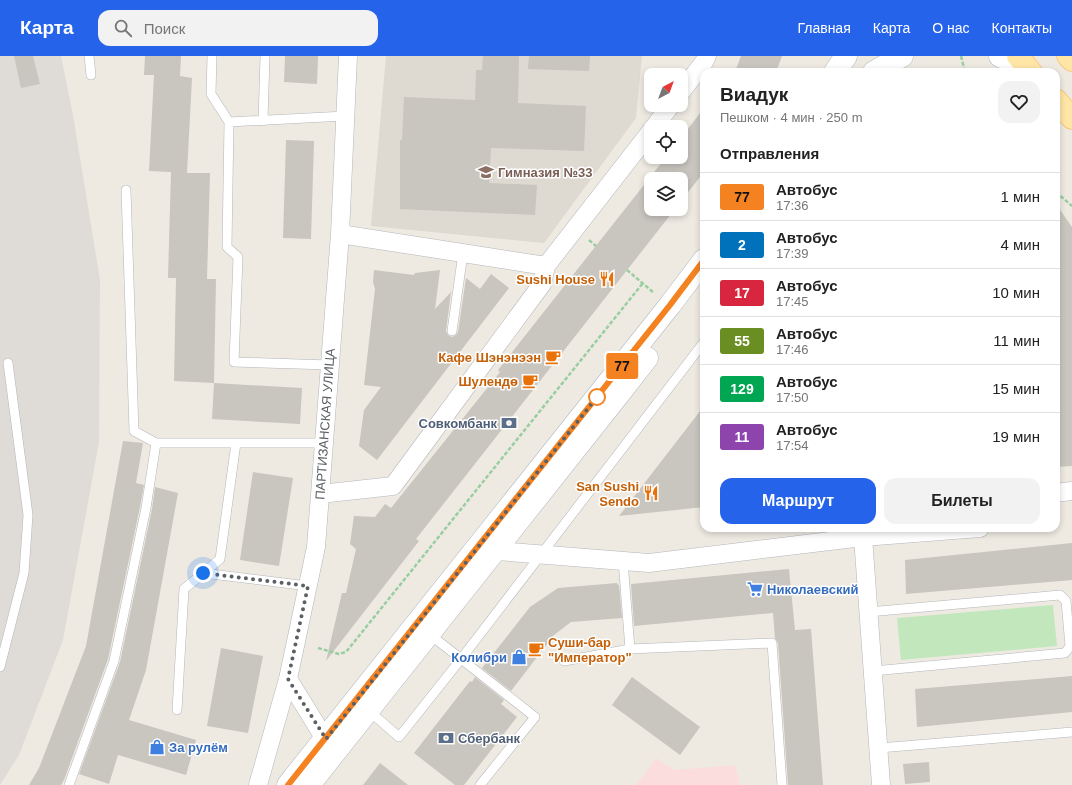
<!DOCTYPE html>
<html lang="ru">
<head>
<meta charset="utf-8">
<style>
  body { margin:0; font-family:Arial,sans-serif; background:#f2f2f2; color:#222; height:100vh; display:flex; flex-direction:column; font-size:15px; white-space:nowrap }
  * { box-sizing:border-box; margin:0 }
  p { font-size:13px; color:#767676 }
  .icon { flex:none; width:22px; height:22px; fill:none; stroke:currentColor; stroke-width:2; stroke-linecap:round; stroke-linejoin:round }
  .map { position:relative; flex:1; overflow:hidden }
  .sheet { position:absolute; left:700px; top:12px; width:360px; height:464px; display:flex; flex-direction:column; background:#fff; border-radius:12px; box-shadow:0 2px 6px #0003 }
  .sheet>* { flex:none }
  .badge { padding:0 8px; border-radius:3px; font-size:14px; line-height:26px }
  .needle { width:26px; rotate:41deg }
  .fabs { position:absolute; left:644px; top:12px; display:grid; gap:8px }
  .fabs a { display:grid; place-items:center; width:44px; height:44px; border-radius:8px; background:#fff; box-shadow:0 2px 6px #0003; font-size:20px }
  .you { position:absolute; width:20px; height:20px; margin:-10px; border:3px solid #fff; border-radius:50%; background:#1a73e8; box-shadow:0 0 0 6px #1a73e833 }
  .map>.badge { position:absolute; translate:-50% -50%; box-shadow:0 0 0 2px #fff }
  h2 { padding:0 20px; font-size:15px; line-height:36px }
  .round { display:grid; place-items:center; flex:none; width:42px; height:42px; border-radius:12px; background:#f2f2f2 }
  .overview { display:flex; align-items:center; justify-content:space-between; height:68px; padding:0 20px }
  h1 { font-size:19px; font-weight:800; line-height:30px }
  .primary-button { display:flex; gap:8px; margin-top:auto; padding:8px 20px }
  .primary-button a { flex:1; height:46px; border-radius:12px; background:#2563eb; color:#fff; font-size:16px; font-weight:800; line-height:46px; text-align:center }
  .primary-button a+a { background:#f2f2f2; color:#222 }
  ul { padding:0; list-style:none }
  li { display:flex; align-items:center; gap:12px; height:48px; padding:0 20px; border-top:1px solid #e0e0e0 }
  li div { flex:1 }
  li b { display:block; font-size:15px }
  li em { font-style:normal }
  li .badge { min-width:44px; font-weight:700; text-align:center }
  header { display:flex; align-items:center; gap:24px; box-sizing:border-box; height:56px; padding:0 20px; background:#2563eb; color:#fff }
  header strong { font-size:19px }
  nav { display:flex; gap:22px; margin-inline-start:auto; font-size:14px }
  .search { width:280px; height:36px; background:#f2f2f2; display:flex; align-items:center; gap:10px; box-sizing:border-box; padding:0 14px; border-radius:12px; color:#767676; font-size:15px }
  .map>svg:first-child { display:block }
</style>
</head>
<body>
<header>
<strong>Карта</strong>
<div class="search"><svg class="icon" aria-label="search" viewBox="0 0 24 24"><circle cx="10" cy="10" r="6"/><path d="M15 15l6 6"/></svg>Поиск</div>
<nav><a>Главная</a><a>Карта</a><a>О нас</a><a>Контакты</a></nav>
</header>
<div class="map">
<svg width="1072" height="729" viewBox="0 0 1072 729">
  <rect width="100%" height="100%" fill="#eeeae2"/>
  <path fill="#dfdcd7" d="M 0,0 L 61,0 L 73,59 L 100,224 L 99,386 L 63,584 L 19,699 L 0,729 Z"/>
  <path fill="#ded9d1" d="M 386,0 L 642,0 L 636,62 L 544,187 L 371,170 Z"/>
  <path fill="#fcddde" d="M 656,702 L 674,714 L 735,709 L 740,729 L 636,729 Z"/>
  <path fill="#c2e7bd" d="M 1053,549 L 1057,590 L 901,604 L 897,562 Z"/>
  <path fill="#c9c5bf" d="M 14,0 L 33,0 L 40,28 L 21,32 Z
    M 145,0 L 181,0 L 180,20 L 192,22 L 187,117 L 210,117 L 207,223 L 216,223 L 214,327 L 174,325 L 176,222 L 168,222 L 171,116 L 149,115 L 154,19 L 144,19 Z
    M 285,0 L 318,0 L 317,28 L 284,26 Z
    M 483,0 L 519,0 L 518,47 L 586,50 L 584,95 L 491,92 L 489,127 L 537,129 L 535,159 L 400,153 L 400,84 L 402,84 L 404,41 L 475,44 L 476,14 L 482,14 Z
    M 529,0 L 590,0 L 589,15 L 528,13 Z
    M 741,0 L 782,0 L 776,16 L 735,16 Z
    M 704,52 L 704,116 L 681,145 L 681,123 L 651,123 L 651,153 L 675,153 L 416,483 L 419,485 L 326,605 L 342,537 L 346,537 L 356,493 L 350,488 L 354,460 L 375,461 L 385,448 L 391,452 L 500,316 L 498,314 L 666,101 L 681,101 L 681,82 Z
    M 286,84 L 314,85 L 311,183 L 283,182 Z
    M 1056,148 L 1072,171 L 1072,410 L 1056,411 Z
    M 374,214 L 414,219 L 415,217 L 440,214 L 435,253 L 451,236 L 446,275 L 448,279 L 452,281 L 456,279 L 458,276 L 466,222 L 480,233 L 491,218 L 509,232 L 377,404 L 359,390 L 364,354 L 381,331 L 364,329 L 375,233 L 373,226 Z
    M 214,327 L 302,332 L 300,368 L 212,363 Z
    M 704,350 L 704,451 L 619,460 Z
    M 123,385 L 143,387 L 136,427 L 144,429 L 140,451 L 108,603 L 64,724 L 61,729 L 29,729 L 39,712 L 86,590 Z
    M 253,416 L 293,422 L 279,510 L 240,504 Z
    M 155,431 L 178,437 L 146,614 L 129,664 L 196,684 L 186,719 L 118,699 L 109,728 L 79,718 L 120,606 L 152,453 Z
    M 1072,487 L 1072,524 L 906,538 L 905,504 Z
    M 789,513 L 795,574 L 811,573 L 823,729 L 788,729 L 778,587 L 775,582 L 773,557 L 634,570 L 631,528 Z
    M 617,527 L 618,529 L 619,529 L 622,562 L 571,566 L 554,579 L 511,635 L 482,612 L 530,551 L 558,532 Z
    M 221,592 L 263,600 L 248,677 L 207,670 Z
    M 1072,620 L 1072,656 L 917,671 L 915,633 Z
    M 475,621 L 504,644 L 501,648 L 517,661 L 464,729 L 455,729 L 414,697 L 470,625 L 472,626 Z
    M 632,621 L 700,671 L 680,699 L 612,649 Z
    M 929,706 L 930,726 L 905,728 L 903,708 Z
    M 380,707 L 408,729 L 363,729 Z"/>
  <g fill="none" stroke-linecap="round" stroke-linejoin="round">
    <defs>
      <path id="lane" d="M 89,0 L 91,19
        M 212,0 L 211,38 L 229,66 L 227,191 L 238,201 L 234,306 L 330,309
        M 263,65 L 265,0
        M 229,66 L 345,60
        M 126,134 L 134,375 L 156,387
        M 452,275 L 463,197
        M 623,505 L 630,593
        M 203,517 L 308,530
        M 868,556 L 1060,539 L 1066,545 L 1070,590 L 1065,597 L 873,615
        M 428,577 L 535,661 L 480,729
        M 564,605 L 630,593 L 772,587 L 782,729
        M 0,611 L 24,517 L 28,459 L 8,307
        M 177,654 L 184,533 L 220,503 L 236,387
        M 368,654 L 399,681 L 461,603 L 704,286
        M 879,692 L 1072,676
        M 69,729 L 114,605 L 146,452 L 156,387 L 324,387"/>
      <path id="street" d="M 681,36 L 704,6 L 707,0
        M 654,71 L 671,49
        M 340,178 L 546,210
        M 1056,437 L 1072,435
        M 320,438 L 393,430 L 542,228 L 546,210 L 651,75
        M 863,481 L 881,729
        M 484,494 L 649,507 L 863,481 L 980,472
        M 288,623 L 325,683
        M 258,729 L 288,623 L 316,491 L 340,178 L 348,0"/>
      <path id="secondary" d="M 1000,0 L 1009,4 L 1026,16
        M 835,16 L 846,0
        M 874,16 L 902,0
        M 288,729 L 670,249 L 704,204
        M 309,729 L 619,338 L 647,302"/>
      <path id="primary" d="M 1018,0 L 1031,16
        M 1068,0 L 1072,4
        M 1056,44 L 1072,62"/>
    </defs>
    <use href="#lane" stroke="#b3b6ba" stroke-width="10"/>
    <use href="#street" stroke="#b3b6ba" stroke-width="19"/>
    <use href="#secondary" stroke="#b4b9be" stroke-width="23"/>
    <use href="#primary" stroke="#f9b451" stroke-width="23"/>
    <path stroke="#98cea0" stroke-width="2.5" stroke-dasharray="4 2" stroke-linecap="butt" d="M 961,0 L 965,16
      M 1056,136 L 1072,150
      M 589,184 L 596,190
      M 627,214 L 654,237
      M 318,592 L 339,598 L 346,596 L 643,227"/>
    <use href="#lane" stroke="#fff" stroke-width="9"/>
    <use href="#street" stroke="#fff" stroke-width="18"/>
    <use href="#secondary" stroke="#fff" stroke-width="22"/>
    <use href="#primary" stroke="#ffe5a6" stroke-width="22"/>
  </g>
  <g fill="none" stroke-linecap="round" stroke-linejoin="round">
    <defs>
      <path id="line" d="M 288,729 L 670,249 L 704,204"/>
    </defs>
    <use href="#line" stroke="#fff" stroke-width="9"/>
    <use href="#line" stroke="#f58220" stroke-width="6"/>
    <path stroke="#5b6064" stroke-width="4" stroke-dasharray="0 7.2" d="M 203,517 L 308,530 L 288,623 L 326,683 L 597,341"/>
  </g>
  <defs>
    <symbol id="school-bare" viewBox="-9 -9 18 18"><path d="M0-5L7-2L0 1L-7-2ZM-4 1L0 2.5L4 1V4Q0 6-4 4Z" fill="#8d6e63" stroke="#fff" stroke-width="2.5" paint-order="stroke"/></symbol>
    <symbol id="restaurant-bare" viewBox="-9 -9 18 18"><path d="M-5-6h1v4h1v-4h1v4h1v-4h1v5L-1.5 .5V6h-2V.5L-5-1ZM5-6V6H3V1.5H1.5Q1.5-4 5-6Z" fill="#e8710a" stroke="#fff" stroke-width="2.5" paint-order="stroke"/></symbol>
    <symbol id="cafe-bare" viewBox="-9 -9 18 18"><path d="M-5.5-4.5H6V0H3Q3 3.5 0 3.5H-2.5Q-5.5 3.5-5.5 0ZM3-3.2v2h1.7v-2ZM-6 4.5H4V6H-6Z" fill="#e8710a" stroke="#fff" stroke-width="2.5" paint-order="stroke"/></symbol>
    <symbol id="bank-bare" viewBox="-9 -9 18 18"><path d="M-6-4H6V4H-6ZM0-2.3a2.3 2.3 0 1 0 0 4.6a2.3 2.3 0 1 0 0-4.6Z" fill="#5c6f8a" stroke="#fff" stroke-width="2.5" paint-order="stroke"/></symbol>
    <symbol id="supermarket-bare" viewBox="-9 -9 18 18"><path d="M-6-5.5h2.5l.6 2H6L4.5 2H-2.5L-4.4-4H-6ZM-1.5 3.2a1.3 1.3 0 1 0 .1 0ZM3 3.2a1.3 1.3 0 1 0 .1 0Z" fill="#3f7fe0" stroke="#fff" stroke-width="2.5" paint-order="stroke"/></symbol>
    <symbol id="shop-bare" viewBox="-9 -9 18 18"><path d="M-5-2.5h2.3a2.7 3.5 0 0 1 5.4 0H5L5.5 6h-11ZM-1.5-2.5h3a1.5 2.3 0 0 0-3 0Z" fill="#3f7fe0" stroke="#fff" stroke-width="2.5" paint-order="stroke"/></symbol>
  </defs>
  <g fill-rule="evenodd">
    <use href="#school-bare" x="475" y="105" width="22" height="22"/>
    <use href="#restaurant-bare" x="596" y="212" width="22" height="22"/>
    <use href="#cafe-bare" x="542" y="290" width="22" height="22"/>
    <use href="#cafe-bare" x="519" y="314" width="22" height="22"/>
    <use href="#bank-bare" x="498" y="356" width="22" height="22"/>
    <use href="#restaurant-bare" x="640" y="426" width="22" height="22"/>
    <use href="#supermarket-bare" x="744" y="522" width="22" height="22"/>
    <use href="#cafe-bare" x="525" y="582" width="22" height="22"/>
    <use href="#shop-bare" x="508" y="590" width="22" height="22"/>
    <use href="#bank-bare" x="435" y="671" width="22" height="22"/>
    <use href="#shop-bare" x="146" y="680" width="22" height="22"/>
  </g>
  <circle fill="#fff" stroke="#f58220" stroke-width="2" cx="597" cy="341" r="8"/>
  <g text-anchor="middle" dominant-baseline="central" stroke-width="3" stroke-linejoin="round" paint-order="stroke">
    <g font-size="13" font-weight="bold" fill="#785e54" stroke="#fff" text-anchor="start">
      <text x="498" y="116">Гимназия №33</text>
    </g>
    <g font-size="13" font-weight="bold" fill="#c56008" stroke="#fff" text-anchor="end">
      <text x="595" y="223">Sushi House</text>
      <text x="541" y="301">Кафе Шэнэнээн</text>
      <text x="518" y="325">Шулендө</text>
      <text x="639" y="430">San Sushi<tspan x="639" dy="15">Sendo</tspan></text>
      <text x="548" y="586" text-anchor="start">Суши-бар<tspan x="548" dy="15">"Император"</tspan></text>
    </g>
    <g font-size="13" font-weight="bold" fill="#4e5e75" stroke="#fff" text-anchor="end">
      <text x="497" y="367">Совкомбанк</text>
      <text x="458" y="682" text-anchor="start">Сбербанк</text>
    </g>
    <g font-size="13" fill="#5b6064" stroke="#fff">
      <text transform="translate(325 368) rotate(-86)">ПАРТИЗАНСКАЯ УЛИЦА</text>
    </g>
    <g font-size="13" font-weight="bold" fill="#366cbe" stroke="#fff" text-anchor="start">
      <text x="767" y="533">Николаевский</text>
      <text x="507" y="601" text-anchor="end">Колибри</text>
      <text x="169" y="691">За рулём</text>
    </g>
  </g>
</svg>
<div class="fabs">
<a><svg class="needle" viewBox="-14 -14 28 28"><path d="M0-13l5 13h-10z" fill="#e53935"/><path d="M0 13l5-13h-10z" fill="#767676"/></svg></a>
<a><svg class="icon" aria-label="locate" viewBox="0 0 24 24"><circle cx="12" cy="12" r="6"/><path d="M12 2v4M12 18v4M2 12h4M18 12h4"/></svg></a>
<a><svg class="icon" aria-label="layers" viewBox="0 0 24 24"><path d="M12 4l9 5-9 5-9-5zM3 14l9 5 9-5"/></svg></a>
</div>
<div class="you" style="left:203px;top:517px"></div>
<b class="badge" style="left:622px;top:310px;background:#f58220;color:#111">77</b>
<section class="sheet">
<div class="overview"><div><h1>Виадук</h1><p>Пешком · 4 мин · 250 m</p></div><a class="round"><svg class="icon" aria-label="heart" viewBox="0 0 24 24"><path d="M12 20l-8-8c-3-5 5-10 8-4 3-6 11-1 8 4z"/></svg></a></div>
<h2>Отправления</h2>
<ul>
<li><span class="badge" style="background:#f58220;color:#111">77</span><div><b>Автобус</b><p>17:36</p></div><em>1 мин</em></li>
<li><span class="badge" style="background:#0072bc;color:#fff">2</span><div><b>Автобус</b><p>17:39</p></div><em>4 мин</em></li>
<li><span class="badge" style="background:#d7263d;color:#fff">17</span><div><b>Автобус</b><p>17:45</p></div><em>10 мин</em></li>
<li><span class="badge" style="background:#6b8e23;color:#fff">55</span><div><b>Автобус</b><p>17:46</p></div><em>11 мин</em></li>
<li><span class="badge" style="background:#00a651;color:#fff">129</span><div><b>Автобус</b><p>17:50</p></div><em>15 мин</em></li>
<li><span class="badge" style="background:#8e44ad;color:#fff">11</span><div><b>Автобус</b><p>17:54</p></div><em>19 мин</em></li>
</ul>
<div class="primary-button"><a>Маршрут</a><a>Билеты</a></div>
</section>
</div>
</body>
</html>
